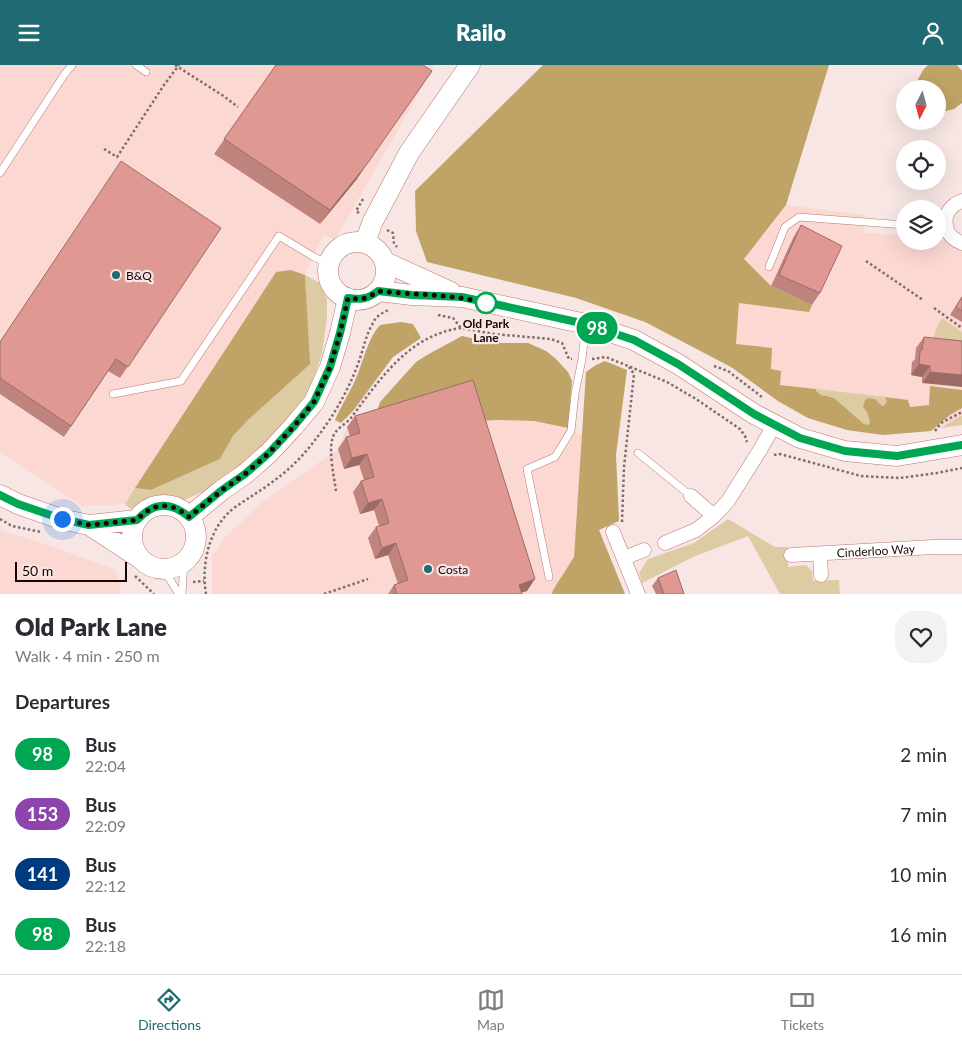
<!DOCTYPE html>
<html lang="en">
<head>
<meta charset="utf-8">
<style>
  body { margin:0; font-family:Lato,sans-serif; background:#f2f2f3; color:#2b2b33; height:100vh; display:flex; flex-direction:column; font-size:19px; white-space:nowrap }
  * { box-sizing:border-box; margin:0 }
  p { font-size:16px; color:#7c7c81 }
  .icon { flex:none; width:28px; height:28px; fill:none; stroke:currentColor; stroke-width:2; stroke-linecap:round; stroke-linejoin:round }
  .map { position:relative; height:529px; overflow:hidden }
  .side { display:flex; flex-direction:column; background:#fff; flex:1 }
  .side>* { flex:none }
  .badge { padding:0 10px; border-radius:16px; font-size:18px; line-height:32px }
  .needle { width:32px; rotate:186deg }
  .controls { position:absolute; left:896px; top:15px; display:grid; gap:10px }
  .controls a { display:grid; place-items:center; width:50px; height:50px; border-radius:50%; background:#fff; box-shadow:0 5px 20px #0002; font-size:25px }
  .scale { position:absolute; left:15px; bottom:12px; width:112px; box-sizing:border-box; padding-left:5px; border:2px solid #1b0303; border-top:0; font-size:14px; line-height:18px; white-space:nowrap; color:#1b0303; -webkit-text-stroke:4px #f7e6e4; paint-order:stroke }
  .you { position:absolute; width:25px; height:25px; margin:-12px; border:4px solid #fff; border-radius:50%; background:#1a73e8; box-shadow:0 0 0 8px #1a73e833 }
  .map>.badge { position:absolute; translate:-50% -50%; box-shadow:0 0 0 2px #fff }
  h2 { padding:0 15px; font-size:19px; line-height:45px }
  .round { display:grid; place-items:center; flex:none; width:52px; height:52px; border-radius:20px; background:#f2f2f3 }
  .summary { display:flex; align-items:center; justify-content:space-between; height:85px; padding:0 15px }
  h1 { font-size:24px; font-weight:800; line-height:38px }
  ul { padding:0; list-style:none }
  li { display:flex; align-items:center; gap:15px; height:60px; padding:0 15px }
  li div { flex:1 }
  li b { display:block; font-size:19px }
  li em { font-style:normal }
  li .badge { min-width:55px; font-weight:700; text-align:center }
  header { display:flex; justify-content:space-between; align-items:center; height:65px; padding:0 15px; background:#206b73; color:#fff; font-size:22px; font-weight:800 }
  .tab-bar { display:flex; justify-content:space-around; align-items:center; height:70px; border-top:1px solid #e1e1e2; background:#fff; font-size:14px; color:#7c7c81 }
  .tab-bar a { display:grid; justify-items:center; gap:2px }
  .tab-bar .active { color:#206b73 }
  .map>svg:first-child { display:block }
</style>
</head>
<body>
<header><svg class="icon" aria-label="menu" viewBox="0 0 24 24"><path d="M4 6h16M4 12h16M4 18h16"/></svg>Railo<svg class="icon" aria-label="person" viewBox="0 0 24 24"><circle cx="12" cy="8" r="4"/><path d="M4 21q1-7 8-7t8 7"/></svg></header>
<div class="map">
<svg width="962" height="529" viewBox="0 0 962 529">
  <rect width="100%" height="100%" fill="#f7e6e4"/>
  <path fill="#fcd8d3" d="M 0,0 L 435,0 L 335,175 L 324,169 L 305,210 L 291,205 L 276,207 L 125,439 L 82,441 L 0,387 Z
    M 786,140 L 866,150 L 864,168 L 905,170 L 905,176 L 938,176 L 938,173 L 957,183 L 962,183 L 962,360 L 941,363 L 931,366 L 883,370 L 847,365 L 808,353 L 778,336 L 731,302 L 736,279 L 739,238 L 809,247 L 771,221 L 744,194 Z
    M 497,355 L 534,356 L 568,363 L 582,370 L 574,492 L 553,525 L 552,529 L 212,529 L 212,492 L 226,471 L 264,436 L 338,384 L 347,362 Z
    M 0,465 L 48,480 L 116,505 L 121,529 L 0,529 Z"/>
  <path fill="#ddcba4" d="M 305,210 L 320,218 L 327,234 L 327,253 L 322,288 L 311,324 L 304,335 L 261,386 L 205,426 L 184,435 L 156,437 L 132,445 L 125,439 L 135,423 L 151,425 L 220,394 L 233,371 L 249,354 L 309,299 Z
    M 942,253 L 962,267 L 962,285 L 931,282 L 936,264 Z
    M 816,324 L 885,332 L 887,336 L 884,341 L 882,341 L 879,339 L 867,347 L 870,357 L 868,360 L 864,359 L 834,333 L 827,331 L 822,331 L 816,326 Z
    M 962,350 L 962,360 L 941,363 Z
    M 728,454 L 775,482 L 788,482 L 788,502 L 806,500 L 812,506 L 813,516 L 839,515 L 840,529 L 780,529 L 748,471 L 693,492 L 642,518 L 639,508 L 648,494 L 694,478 Z"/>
  <path fill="#bfa367" d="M 543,0 L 829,0 L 786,140 L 744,194 L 771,221 L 812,240 L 809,247 L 739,238 L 736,279 L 772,283 L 771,304 L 781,306 L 780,320 L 816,324 L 816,326 L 822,331 L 827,331 L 834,333 L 864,359 L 868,360 L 870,357 L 867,347 L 863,342 L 865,335 L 868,333 L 875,334 L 882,341 L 884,341 L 887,336 L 885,332 L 908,335 L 910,342 L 929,340 L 930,321 L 962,325 L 962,343 L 950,350 L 931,366 L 883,370 L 847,365 L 808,353 L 778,336 L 731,302 L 645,257 L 576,233 L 427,197 L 416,166 L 415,126 Z
    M 928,0 L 957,0 L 962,6 L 962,38 L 954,44 L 938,48 L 938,24 L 913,24 L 923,5 Z
    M 291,205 L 305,210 L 310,299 L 249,354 L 233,371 L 220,394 L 151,425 L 135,423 L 276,207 Z
    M 401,257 L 413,259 L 421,273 L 393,292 L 353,346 L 341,358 L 335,355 C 340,343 347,332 353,320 C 363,300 366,276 380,260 Z
    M 462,271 L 494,278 L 528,278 L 546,286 L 556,294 L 568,307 L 572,316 L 568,363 L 534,356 L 497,355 L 480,356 L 377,346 L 380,337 L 416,297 L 427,290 Z
    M 605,296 L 627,305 L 616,390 L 619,456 L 599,465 L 625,529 L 552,529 L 553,525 L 574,492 L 586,307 L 596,300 Z"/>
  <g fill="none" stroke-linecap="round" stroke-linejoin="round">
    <defs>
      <path id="lane" d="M 136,0 L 146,7
        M 0,108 L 64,10 L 72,0
        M 769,202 L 785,162 L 799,152 L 905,160
        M 113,329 L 181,316 L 279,171 L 314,192 L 329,199
        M 638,388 L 691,431
        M 163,504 L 179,529
        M 549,512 L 527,404 L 555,392 L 571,366 L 575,329 L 582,294 L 586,260
        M 182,529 L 184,497"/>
      <g id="street">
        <path d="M 962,136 C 940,144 940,170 962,178"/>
        <path d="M 691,431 L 714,451"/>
        <path d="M 613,467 L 638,529"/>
        <path d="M 665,478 L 696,465 L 714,451 L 728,436 L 760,385 L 774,360"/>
        <path d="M 820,489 L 821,510"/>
        <path id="s1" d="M 791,490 L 933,482 L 962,482"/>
        <path d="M 624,493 L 644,485"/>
      </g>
      <path id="secondary" d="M328 206a29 29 0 1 1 58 0a29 29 0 1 1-58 0Z
        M 365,178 L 372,158 L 409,88 L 470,0
        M 385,197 L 451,227
        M 378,226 L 412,230 L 462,232 L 586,259 L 634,275 L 678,299 L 754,349 L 800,373 L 845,386 L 897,391 L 962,380
        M 0,430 L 18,439 L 61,454 L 89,460 L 137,455
        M132 472a32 32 0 1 1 64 0a32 32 0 1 1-64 0Z
        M 189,452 L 222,425 L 245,409 L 269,388 L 294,361 L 314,337 L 330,302 L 340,268 L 348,233
        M 89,460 L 141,494"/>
    </defs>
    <use href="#lane" stroke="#bf756f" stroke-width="8"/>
    <use href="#street" stroke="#bf756f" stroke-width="15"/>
    <use href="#secondary" stroke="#bf756f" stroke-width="21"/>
    <path stroke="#816c6b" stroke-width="2.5" stroke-dasharray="2.5 2.5" stroke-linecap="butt" d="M 175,0 L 225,32 L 238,42
      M 104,84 L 117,92 L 164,20 L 179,0
      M 359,148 L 356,146 L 363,134
      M 387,165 L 393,168 L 394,178 L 397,182
      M 866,196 L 923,235
      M 934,243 L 962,263
      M 438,250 L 453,253 L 461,263 L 494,269 L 551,274 L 562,278 L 569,294 L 572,294
      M 592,294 L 606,292 L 667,317 L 696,334 L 740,364 L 745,371 L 747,377
      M 714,301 L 728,306 L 762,332
      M 935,366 L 941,358 L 962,347
      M 774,390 L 780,389 L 861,411 L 900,413 L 937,408 L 962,403
      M 336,426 C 334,411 328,385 333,372 C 335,364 346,359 351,353 C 380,314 409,270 461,263
      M 0,454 L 12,461 L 41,467
      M 622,457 L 624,402 L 634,309 L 629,302
      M 135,511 L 154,529
      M 193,517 L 204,516
      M 206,529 C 201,499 209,462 234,443 C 248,433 262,425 275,415 C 290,404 304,390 315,375 C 333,352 348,326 358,299 C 363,286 365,272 372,260 C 375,252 381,248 389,245
      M 324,529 L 368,514"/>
    <use href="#lane" stroke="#fff" stroke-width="7"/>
    <use href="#street" stroke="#fff" stroke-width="14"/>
    <use href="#secondary" stroke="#fff" stroke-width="20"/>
  </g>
  <path fill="#c0847e" d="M 276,0 L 357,114 L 320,159 L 214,89 Z
    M 801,160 L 820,228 L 812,240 L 771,221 L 794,171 Z
    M 221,163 L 120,313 L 108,306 L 64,372 L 0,329 L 0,276 Z
    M 962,231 L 962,257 L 950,250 Z
    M 924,272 L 962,276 L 922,318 L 922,312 L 911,310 L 912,297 L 915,294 L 916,283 Z
    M 355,351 L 527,526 L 522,527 L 522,529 L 388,529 L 394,520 L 398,519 L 388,490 L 375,494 L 368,473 L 376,462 L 379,461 L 374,445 L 360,449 L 353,427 L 361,416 L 364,415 L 359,400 L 344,404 L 338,384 L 346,372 L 350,371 L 347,362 Z
    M 658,513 L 684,529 L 656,529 L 652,521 Z"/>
  <path fill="#9c6b66" d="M 367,99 L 357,114 L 320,159 L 330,145 Z
    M 919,299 L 930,301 L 922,312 L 911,310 Z
    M 930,307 L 962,310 L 962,322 L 922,318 Z
    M 367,389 L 359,400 L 344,404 L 352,393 Z
    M 382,434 L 374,445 L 360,449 L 368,438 Z
    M 396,478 L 388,490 L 375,494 L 382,483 Z
    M 535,514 L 527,526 L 517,529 L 519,520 Z"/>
  <path fill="#df9992" stroke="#9c6b66" d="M 276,0 L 423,0 L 432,6 L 367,99 L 330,145 L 224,74 Z
    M 121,96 L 221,163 L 128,302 L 116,294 L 71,361 L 0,313 L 0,277 Z
    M 801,160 L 842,181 L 820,228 L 779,210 Z
    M 962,232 L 962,246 L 956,242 Z
    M 924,272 L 962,276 L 962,310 L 930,307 L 930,301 L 919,299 L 920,286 L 922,285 Z
    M 473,315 L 535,514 L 519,520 L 522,529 L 397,529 L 394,520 L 408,515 L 396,478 L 382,483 L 376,462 L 389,458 L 382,434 L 368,438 L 361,416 L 374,412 L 367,389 L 352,393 L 346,372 L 360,368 L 355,351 Z
    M 676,505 L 684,529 L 664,529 L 658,513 Z"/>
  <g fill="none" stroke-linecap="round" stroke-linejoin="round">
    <defs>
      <path id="line" d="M 0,430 L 18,439 L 62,454 L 89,460 L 137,455 C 154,437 170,436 189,452 L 222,425 L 245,409 L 269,388 L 294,361 L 314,337 L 330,302 L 340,268 L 348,233 C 360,235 368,234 378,226 L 412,230 L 462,232 L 586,259 L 634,275 L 678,299 L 754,349 L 800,373 L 845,386 L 897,391 L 962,380"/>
    </defs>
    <use href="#line" stroke="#fff" stroke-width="11"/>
    <use href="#line" stroke="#00a651" stroke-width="8"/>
    <path stroke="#1b0303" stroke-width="5" stroke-dasharray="0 9" d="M 62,454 L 89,460 L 137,455 C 154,437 170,436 189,452 L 222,425 L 245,409 L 269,388 L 294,361 L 314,337 L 330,302 L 340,268 L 348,233 C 360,235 368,234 378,226 C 414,230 451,229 486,238"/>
  </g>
  <g fill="#206b73" stroke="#f7e6e4" stroke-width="2">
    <circle cx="116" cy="210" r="5"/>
    <circle cx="428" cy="504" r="5"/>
  </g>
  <circle fill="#fff" stroke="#00a651" stroke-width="2.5" cx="486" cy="238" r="10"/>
  <g text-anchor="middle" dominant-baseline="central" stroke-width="4.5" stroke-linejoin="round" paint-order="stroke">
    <g font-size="12" fill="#1b0303" stroke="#f7e6e4" text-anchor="start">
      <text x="126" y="210">B&amp;Q</text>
      <text x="438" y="504">Costa</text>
    </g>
    <g font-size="12" font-weight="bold" fill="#1b0303" stroke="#f7e6e4">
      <text x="486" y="258">Old Park<tspan x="486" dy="14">Lane</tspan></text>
    </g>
    <g font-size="12" fill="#1b0303" stroke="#f7e6e4">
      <text stroke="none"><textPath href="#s1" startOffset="85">Cinderloo Way</textPath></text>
    </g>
  </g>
</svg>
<div class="controls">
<a><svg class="needle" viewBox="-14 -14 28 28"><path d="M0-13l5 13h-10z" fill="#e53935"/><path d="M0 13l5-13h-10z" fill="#7c7c81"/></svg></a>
<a><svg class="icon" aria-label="locate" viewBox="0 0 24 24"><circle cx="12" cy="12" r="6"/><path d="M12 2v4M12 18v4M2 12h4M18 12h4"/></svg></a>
<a><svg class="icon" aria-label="layers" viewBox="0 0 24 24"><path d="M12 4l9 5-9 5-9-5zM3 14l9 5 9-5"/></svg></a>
</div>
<div class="scale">50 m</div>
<div class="you" style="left:62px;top:454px"></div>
<b class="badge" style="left:597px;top:263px;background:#00a651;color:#fff">98</b>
</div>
<section class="side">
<div class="summary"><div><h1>Old Park Lane</h1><p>Walk · 4 min · 250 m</p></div><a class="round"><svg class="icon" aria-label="heart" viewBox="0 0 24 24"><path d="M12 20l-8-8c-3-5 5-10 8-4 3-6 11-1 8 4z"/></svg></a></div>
<h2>Departures</h2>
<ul>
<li><span class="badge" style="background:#00a651;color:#fff">98</span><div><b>Bus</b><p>22:04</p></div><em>2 min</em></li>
<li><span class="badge" style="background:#8e44ad;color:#fff">153</span><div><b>Bus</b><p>22:09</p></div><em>7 min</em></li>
<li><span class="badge" style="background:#003b80;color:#fff">141</span><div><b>Bus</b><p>22:12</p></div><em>10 min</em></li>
<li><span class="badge" style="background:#00a651;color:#fff">98</span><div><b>Bus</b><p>22:18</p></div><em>16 min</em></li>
</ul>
</section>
<nav class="tab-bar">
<a class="active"><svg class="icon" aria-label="directions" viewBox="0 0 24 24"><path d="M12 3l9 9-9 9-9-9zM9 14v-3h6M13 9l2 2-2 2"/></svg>Directions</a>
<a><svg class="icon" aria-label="map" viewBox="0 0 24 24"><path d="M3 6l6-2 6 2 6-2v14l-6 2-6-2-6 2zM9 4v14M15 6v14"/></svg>Map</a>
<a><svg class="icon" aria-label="tickets" viewBox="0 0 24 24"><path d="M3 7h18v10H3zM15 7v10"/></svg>Tickets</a>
</nav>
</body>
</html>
